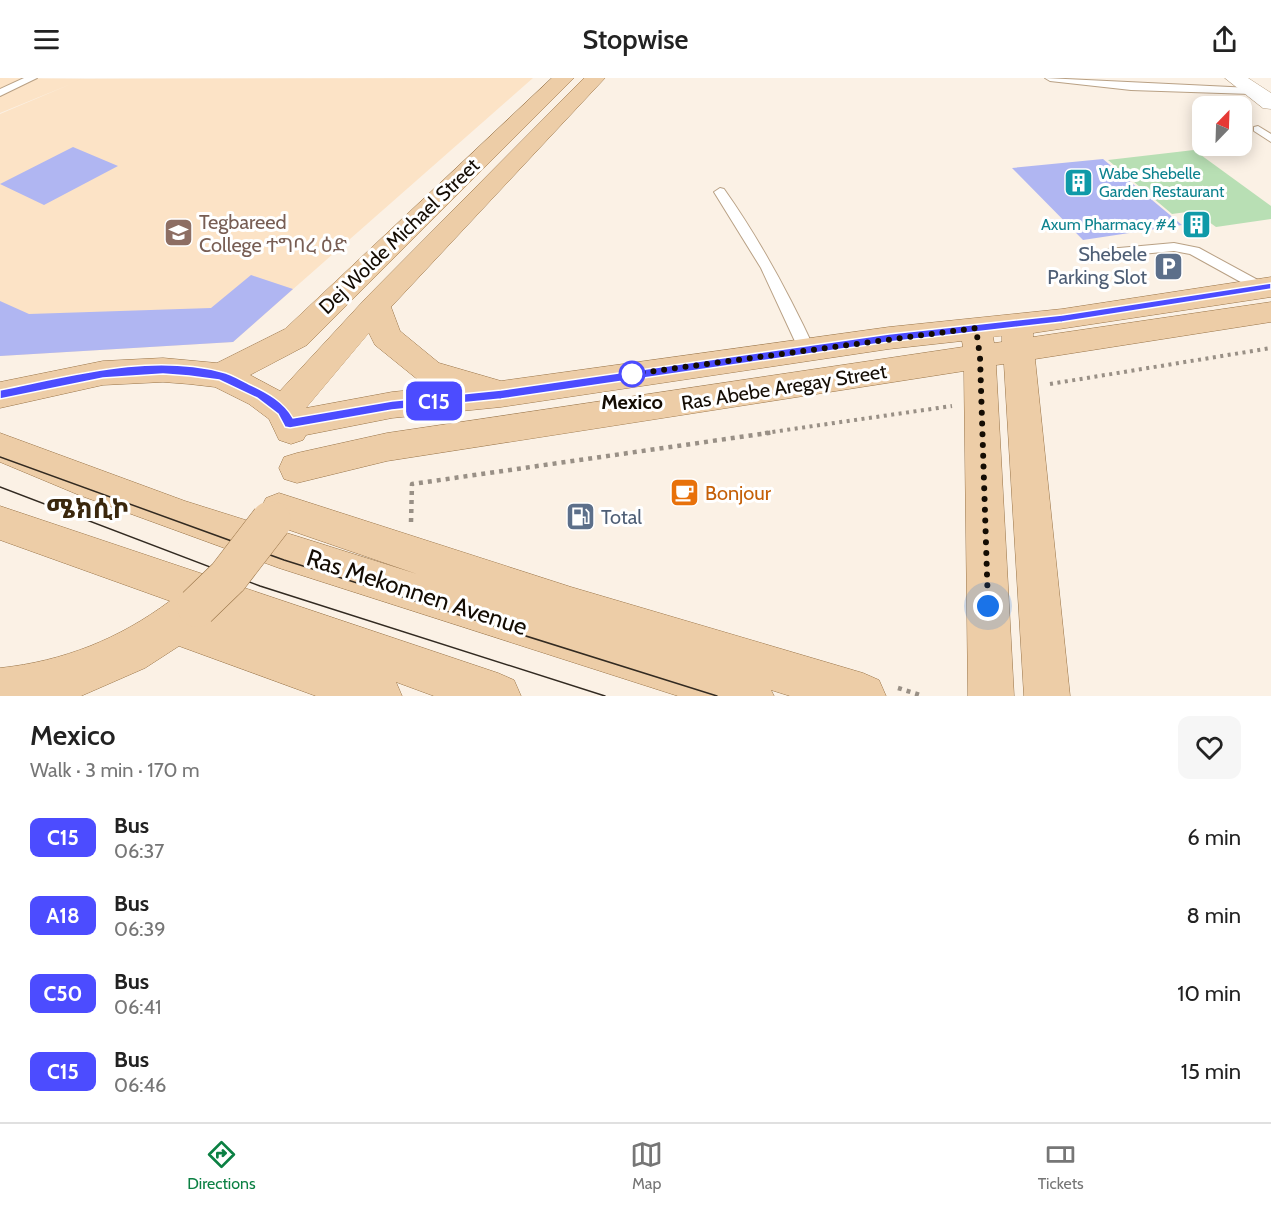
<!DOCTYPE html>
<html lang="en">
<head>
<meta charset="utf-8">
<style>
  body { margin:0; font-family:Cabin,"Noto Sans Ethiopic",sans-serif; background:#f6f6f6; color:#222; height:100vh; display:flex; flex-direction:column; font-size:22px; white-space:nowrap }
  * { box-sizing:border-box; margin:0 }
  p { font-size:20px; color:#767676 }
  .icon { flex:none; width:33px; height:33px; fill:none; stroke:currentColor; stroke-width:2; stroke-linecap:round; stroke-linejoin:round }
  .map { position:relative; height:618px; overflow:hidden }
  .panel { display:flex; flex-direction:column; background:#fff; flex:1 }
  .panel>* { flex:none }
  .badge { padding:0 12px; border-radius:9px; font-size:21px; line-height:39px }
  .needle { width:39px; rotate:23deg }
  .fabs { position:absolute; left:1192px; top:18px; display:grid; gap:12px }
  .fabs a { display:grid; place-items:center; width:60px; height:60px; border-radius:12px; background:#fff; box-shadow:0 3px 15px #0003; font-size:30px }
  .you { position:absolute; width:30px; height:30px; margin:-15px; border:4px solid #fff; border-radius:50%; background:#1a73e8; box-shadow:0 0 0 9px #1a73e833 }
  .map>.badge { position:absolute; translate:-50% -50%; box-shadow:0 0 0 3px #fff }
  .round { display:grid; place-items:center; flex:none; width:63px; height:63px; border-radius:12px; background:#f6f6f6 }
  .summary { display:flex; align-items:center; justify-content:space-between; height:102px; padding:0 30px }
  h1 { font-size:28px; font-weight:600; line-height:45px }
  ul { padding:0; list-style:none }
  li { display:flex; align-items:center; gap:18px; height:78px; padding:0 30px }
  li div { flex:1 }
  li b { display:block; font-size:22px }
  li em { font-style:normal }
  li .badge { min-width:66px; font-weight:700; text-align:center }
  header { display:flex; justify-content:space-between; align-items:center; height:78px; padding:0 30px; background:#fff; font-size:27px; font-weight:600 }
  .dock { display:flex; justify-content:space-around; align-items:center; height:84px; border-top:2px solid #e0e0e0; background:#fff; font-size:16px; color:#767676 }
  .dock a { display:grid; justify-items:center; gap:3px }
  .dock .active { color:#0b8043 }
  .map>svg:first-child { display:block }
</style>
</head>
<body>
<header><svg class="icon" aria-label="menu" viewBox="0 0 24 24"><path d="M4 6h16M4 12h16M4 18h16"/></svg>Stopwise<svg class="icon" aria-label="share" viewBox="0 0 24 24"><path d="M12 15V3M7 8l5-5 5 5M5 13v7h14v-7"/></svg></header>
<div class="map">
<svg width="1271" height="618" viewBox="0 0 1271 618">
  <rect width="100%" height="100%" fill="#fbf1e5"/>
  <path fill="#fce3c6" d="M 0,0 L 86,1 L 533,0 L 233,264 L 0,278 L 0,36 L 71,6 L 0,35 Z"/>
  <path fill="#b8dfb4" d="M 1194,72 L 1271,128 L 1271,141 L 1216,149 L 1194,133 L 1172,136 L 1108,82 Z"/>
  <path fill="#b0b6f2" d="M 73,69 L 118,88 L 44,127 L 0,106 Z
    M 1103,81 L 1182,147 L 1083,162 L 1012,90 Z
    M 251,197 L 293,211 L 233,264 L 0,278 L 0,223 L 29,236 L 211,230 Z"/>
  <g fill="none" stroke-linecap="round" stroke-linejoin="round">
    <defs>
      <path id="service" d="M 24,0 L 37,0 L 0,18 L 0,11 Z
        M 1045,0 L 1251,10 L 1256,13 L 1251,16 L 1131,12 L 1050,3 Z
        M 1258,48 L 1271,56 L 1271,64 L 1254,53 L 1254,49 Z
        M 720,110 L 724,111 C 760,162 789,216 815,272 L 813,276 L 801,276 L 799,272 L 761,190 L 714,114 Z
        M 1174,165 L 1199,170 L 1267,207 L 1269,210 L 1267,213 L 1257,213 L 1190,176 L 1174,173 L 1108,179 L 1101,175 L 1108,171 Z"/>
      <path id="minor" d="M 1225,0 L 1248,0 L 1271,15 L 1271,31 L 1263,30 Z"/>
      <path id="primary" d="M 552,0 L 574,0 L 307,267 L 250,297 L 280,313 L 366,220 L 584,0 L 605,0 L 391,229 L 400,253 L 439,285 L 501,303 L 889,249 L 1062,231 L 1271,199 L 1271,219 L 1033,255 L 1033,259 L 1271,224 L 1271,244 L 1035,281 L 1070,618 L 1024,618 L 1004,286 L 996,287 L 1014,618 L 968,618 L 964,293 L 387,383 L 297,405 L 284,401 L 279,390 L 284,379 L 297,375 L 387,355 L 963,269 L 962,263 L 889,271 L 501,329 L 392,340 L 306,357 L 303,362 L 291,366 L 279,362 L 269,341 L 249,326 L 215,309 L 189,306 L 163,304 L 103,307 L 0,330 L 0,304 L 103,283 L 163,280 L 217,285 L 285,251 ZM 369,255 L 375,267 L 417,301 L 441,309 L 392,314 L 306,330 ZM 1002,258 L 1002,264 L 994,265 L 993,259 Z
        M 0,355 L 185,423 L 417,496 L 266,444 L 260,432 L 266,420 L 279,415 L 571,509 L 863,595 L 879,602 L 886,618 L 790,618 L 771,612 L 774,618 L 678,618 L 279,490 L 79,417 L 0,384 Z
        M 0,428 L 498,595 L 514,602 L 521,618 L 434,618 L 396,604 L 402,618 L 316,618 L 179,568 L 145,590 L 81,618 L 0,618 L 0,590 C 64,583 119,561 170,523 L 0,462 Z"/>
    </defs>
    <use href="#service" stroke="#b9a185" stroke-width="2"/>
    <use href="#minor" stroke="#b9a185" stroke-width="1"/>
    <use href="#primary" stroke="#997448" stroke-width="1"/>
    <path stroke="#999086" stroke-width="4" stroke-dasharray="3 4.5" stroke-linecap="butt" d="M 1050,306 L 1271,270
      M 765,355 L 952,328"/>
    <path stroke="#999086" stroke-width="4.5" stroke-dasharray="4 5" stroke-linecap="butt" d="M 411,444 L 412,406 L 775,354
      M 898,610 L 923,618"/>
    <use href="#service" fill="#fff" fill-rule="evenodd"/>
    <use href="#minor" fill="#fff" fill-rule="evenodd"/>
    <use href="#primary" fill="#edcda7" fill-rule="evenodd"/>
    <path stroke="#322a21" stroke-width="1.5" d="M 0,379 L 284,482 L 717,618
      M 0,409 L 260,508 L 605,618"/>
    <defs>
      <path id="primary-bridge" d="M 197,529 L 228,499 L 271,443"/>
    </defs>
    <use href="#primary-bridge" stroke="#997448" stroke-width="41" stroke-linecap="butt"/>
    <use href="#primary-bridge" stroke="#edcda7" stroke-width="40"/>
  </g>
  <path fill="#4c4cff" stroke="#fff" stroke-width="1.5" d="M 1271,205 L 1271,211 L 1062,244 L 889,264 L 501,321 L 392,332 L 290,350 L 285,349 L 278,336 L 257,320 L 219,302 L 189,298 L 163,296 L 103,300 L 0,321 L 0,312 C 71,298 149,275 222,294 C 232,296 242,303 251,307 C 268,315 284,324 293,340 L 392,323 L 501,312 L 889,256 L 1062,237 Z"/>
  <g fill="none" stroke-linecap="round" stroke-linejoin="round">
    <path stroke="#140c03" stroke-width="6" stroke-dasharray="0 10.8" d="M 632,296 L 976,250 L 980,279 L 988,528"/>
  </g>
  <defs>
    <symbol id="building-square" viewBox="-11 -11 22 22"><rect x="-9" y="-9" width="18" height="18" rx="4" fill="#0f9aa8" stroke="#fff"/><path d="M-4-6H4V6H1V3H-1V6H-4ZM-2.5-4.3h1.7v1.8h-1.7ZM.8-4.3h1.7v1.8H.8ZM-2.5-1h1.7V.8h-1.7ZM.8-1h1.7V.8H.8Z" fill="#fff"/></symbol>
    <symbol id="university-square" viewBox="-11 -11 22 22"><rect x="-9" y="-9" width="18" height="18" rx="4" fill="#8d6e63" stroke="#fff"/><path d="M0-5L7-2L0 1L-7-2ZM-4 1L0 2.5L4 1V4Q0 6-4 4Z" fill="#fff"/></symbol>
    <symbol id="parking-square" viewBox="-11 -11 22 22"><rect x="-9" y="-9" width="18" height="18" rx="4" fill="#5c6f8a" stroke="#fff"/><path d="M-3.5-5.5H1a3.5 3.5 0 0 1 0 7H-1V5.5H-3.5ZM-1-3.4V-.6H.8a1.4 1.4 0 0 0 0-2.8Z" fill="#fff"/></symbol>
    <symbol id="cafe-square" viewBox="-11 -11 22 22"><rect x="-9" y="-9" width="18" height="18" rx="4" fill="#e8710a" stroke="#fff"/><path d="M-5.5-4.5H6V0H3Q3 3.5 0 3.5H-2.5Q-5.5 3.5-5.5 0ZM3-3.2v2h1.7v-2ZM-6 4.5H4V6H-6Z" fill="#fff"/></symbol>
    <symbol id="fuel-square" viewBox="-11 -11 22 22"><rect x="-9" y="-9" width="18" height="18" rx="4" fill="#5c6f8a" stroke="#fff"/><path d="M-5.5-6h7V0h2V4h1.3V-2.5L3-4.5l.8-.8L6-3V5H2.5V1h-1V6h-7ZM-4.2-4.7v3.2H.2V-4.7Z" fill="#fff"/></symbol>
  </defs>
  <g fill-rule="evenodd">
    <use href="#building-square" x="1062" y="88" width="33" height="33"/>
    <use href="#building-square" x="1180" y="130" width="33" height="33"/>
    <use href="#university-square" x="162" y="138" width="33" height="33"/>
    <use href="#parking-square" x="1152" y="172" width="33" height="33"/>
    <use href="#cafe-square" x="668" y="398" width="33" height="33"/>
    <use href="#fuel-square" x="564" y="422" width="33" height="33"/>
  </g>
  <circle fill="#fff" stroke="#4c4cff" stroke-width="3" cx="632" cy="296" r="12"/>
  <g text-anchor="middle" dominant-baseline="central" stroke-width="6" stroke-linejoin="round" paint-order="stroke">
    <g font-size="16" fill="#0d838f" stroke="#fff" text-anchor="start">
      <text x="1099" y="95">Wabe Shebelle<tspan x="1099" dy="18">Garden Restaurant</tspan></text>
      <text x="1176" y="146" text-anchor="end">Axum Pharmacy #4</text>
    </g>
    <g font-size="20" fill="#785e54" stroke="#fff" text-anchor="start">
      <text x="199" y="144">Tegbareed<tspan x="199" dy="23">College ተግባረ ዕድ</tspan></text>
    </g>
    <g font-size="20" fill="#140c03" stroke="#fff">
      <text transform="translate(399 158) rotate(-44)">Dej Wolde Michael Street</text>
      <text transform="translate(784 309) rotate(-9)">Ras Abebe Aregay Street</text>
    </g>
    <g font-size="20" fill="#4e5e75" stroke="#fff" text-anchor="end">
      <text x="1147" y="176">Shebele<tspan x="1147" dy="23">Parking Slot</tspan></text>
      <text x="601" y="439" text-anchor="start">Total</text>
    </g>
    <g font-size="20" font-weight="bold" fill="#140c03" stroke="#fff">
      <text x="632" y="324">Mexico</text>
    </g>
    <g font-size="20" fill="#c56008" stroke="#fff" text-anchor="start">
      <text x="705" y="415">Bonjour</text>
    </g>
    <g font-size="24" fill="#140c03" stroke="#fff">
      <text transform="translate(417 514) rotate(18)">Ras Mekonnen Avenue</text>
    </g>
    <g font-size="26" font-weight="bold" fill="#3a270d" stroke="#fff">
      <text x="88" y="431">ሜክሲኮ</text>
    </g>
  </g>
</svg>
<div class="fabs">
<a><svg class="needle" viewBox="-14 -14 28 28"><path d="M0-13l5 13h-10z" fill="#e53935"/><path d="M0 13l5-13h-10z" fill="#767676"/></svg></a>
</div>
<div class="you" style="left:988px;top:528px"></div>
<b class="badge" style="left:434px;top:323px;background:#4c4cff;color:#fff">C15</b>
</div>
<section class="panel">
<div class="summary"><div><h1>Mexico</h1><p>Walk · 3 min · 170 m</p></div><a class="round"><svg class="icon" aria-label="heart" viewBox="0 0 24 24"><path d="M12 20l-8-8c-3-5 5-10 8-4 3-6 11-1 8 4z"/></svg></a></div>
<ul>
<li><span class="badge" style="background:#4c4cff;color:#fff">C15</span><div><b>Bus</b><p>06:37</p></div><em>6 min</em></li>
<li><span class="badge" style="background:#4c4cff;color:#fff">A18</span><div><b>Bus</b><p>06:39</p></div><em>8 min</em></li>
<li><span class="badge" style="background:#4c4cff;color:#fff">C50</span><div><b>Bus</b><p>06:41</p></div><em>10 min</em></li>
<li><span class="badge" style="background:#4c4cff;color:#fff">C15</span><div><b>Bus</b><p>06:46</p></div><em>15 min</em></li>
</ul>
</section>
<nav class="dock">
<a class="active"><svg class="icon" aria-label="directions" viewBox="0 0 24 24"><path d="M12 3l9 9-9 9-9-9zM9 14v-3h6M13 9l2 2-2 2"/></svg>Directions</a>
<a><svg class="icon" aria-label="map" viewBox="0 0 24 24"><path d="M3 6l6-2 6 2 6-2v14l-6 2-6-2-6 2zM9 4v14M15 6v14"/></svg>Map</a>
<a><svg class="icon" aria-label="tickets" viewBox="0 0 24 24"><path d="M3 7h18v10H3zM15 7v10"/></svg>Tickets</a>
</nav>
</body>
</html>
